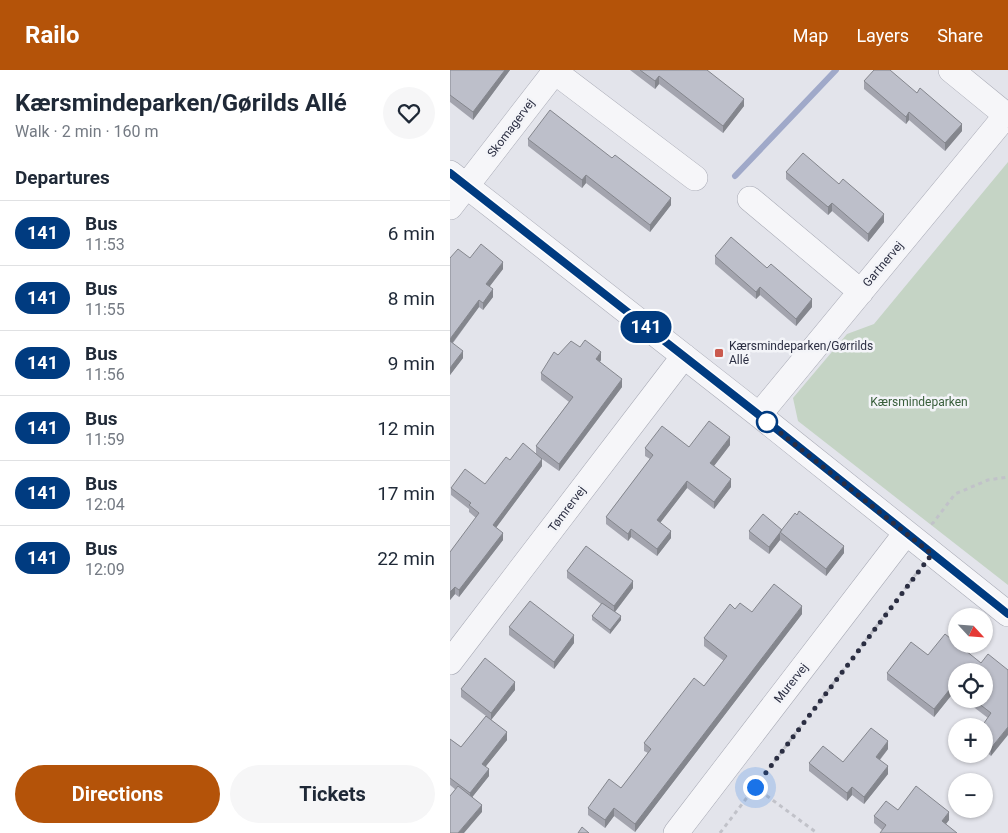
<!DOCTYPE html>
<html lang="en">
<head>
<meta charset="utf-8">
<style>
  body { margin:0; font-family:Roboto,sans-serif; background:#f6f6f7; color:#1f2937; height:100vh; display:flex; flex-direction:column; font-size:19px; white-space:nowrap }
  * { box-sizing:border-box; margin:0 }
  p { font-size:16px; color:#747a83 }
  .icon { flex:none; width:28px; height:28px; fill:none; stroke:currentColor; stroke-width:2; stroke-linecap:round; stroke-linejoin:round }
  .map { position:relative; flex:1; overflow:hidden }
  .drawer { display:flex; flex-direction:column; background:#fff; width:450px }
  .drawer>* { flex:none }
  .badge { padding:0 10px; border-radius:16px; font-size:18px; line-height:32px }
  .needle { width:32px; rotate:116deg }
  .fabs { position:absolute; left:498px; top:538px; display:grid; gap:10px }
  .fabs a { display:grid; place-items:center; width:45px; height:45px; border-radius:50%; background:#fff; box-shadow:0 1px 4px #0004; font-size:25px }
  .you { position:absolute; width:25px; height:25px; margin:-12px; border:4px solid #fff; border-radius:50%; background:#1a73e8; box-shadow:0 0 0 8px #1a73e833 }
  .map>.badge { position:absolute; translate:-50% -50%; box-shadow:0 0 0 2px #fff }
  h2 { padding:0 15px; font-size:19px; line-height:45px }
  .round { display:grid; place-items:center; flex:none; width:52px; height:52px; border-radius:26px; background:#f6f6f7 }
  .head { display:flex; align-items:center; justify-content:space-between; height:85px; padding:0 15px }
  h1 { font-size:24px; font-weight:700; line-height:38px }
  .cta { display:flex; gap:10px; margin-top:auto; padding:10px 15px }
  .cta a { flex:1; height:58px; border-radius:30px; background:#b45309; color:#fff; font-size:20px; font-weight:700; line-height:58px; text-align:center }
  .cta a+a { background:#f6f6f7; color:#1f2937 }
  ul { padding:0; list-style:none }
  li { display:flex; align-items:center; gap:15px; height:65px; padding:0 15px; border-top:1px solid #e0e1e3 }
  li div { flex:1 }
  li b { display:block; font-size:19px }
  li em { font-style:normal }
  li .badge { min-width:55px; font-weight:700; text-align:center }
  header { display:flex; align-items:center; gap:30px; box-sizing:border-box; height:70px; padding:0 25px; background:#b45309; color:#fff }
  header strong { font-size:24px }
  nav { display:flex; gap:28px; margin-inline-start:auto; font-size:18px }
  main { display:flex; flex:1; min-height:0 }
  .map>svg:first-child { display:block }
</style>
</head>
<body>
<header>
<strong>Railo</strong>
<nav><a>Map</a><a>Layers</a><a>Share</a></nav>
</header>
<main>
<section class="drawer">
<div class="head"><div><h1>Kærsmindeparken/Gørilds Allé</h1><p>Walk · 2 min · 160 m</p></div><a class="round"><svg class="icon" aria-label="heart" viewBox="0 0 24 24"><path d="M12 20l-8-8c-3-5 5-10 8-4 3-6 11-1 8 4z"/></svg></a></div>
<h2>Departures</h2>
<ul>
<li><span class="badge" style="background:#003b80;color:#fff">141</span><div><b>Bus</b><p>11:53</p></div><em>6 min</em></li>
<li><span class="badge" style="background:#003b80;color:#fff">141</span><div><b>Bus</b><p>11:55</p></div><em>8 min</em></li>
<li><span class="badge" style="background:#003b80;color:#fff">141</span><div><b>Bus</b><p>11:56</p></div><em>9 min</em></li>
<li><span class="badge" style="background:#003b80;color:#fff">141</span><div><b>Bus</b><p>11:59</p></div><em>12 min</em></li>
<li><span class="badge" style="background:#003b80;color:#fff">141</span><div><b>Bus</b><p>12:04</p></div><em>17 min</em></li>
<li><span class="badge" style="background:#003b80;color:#fff">141</span><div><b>Bus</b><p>12:09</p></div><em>22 min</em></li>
</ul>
<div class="cta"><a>Directions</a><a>Tickets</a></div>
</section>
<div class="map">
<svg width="558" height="763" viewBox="0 0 558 763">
  <rect width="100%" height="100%" fill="#e3e4eb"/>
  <path fill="#c5d4c5" d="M 558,92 L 558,515 L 348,351 L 343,328 L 397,264 L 424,254 Z"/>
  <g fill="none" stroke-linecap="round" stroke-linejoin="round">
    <path stroke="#a0a9c9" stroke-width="6" d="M 285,106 L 386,0"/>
    <defs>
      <path id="minor" d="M 501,0 L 556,45
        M 105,2 L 245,108
        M 0,103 L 309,345 L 558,544
        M 300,129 L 411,222
        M 0,137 L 106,0
        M 309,345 L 558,43
        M 0,592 L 234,286
        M 226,763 L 456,463"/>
    </defs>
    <use href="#minor" stroke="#a8aab5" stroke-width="26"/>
    <path stroke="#c1c2c9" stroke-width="3" stroke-dasharray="4 4" stroke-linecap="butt" d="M 481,454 L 483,453 L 505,424 L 538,410 L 558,407
      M 305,717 L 469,500
      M 270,763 L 305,717 L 367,763"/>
    <use href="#minor" stroke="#f6f6f9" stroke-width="25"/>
  </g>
  <path fill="#a3a4ae" d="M 0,0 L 60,0 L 23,50 L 0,32 Z
    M 180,0 L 257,0 L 294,36 L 273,63 L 209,14 L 205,19 Z
    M 414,11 L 512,61 L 495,81 L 459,50 L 456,54 L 414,19 Z
    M 78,69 L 221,135 L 200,162 L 136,113 L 132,118 L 78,76 Z
    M 336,102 L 389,114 L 434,152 L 418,172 L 382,141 L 378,145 L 336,109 Z
    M 265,186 L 362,237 L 346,256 L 310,225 L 306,229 L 265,194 Z
    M 0,188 L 20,188 L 53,199 L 40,216 L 43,227 L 33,240 L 29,237 L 3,273 L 13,288 L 0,305 Z
    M 130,277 L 151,290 L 150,292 L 172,317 L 109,401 L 92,389 L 92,396 L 46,457 L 53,470 L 9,527 L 5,524 L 0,530 L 0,482 L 26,448 L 19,442 L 19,439 L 1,425 L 1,418 L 35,414 L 86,383 L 86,376 L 119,332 L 91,310 L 91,303 L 108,285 Z
    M 280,375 L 264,396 L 281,417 L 264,439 L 237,418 L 210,453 L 221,468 L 207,486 L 181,467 L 178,471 L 156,454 L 156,447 L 200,389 L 195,386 L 195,378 Z
    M 332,460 L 394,483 L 376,506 L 330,470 L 319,484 L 299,469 L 299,461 Z
    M 117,501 L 183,518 L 165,542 L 171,550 L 160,564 L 142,550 L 142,546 L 151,534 L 117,508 Z
    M 285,539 L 302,542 L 352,544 L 185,762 L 164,746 L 155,758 L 138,745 L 138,738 L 171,718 L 198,683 L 194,681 L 194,673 L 254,616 L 274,591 L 254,576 L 254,568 Z
    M 59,557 L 124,573 L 104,599 L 59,565 Z
    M 478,585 L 531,593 L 558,600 L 541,686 L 534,680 L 534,656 L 538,648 L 513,629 L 534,629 L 506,601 L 506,623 L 504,622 L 484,647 L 437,610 L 437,603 Z
    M 11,619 L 65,620 L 41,650 L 57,670 L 36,696 L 39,706 L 22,727 L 32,742 L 0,715 L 0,669 L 11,677 L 36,646 L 11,627 Z
    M 438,679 L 430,690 L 438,704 L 414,734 L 402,725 L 397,731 L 359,701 L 359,693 L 393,692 Z
    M 448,740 L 499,750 L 496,754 L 432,760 L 424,753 L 424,746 Z"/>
  <path fill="#84868d" d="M 55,0 L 60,0 L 23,50 L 23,42 Z
    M 209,6 L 209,14 L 205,19 L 205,11 Z
    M 294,29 L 294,36 L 273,63 L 273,56 Z
    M 459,42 L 459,50 L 456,54 L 456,47 Z
    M 512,54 L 512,61 L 495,81 L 495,73 Z
    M 136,105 L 136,113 L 132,118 L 132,110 Z
    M 221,128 L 221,135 L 200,162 L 200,155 Z
    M 382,133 L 382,141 L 378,145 L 378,137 Z
    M 434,144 L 434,152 L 418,172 L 418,164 Z
    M 53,192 L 53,199 L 36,221 L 36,214 Z
    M 310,217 L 310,225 L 306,229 L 306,222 Z
    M 43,219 L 43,227 L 33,240 L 33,233 Z
    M 362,229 L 362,237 L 346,256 L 346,249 Z
    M 29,230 L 29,237 L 0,276 L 0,269 Z
    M 13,281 L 13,288 L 0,305 L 0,298 Z
    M 151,282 L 151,290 L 146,297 L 146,289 Z
    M 172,309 L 172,317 L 109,401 L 109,394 Z
    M 280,367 L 280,375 L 260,401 L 260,393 Z
    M 92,389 L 92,396 L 43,462 L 43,455 Z
    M 281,409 L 281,417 L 264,439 L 264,432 Z
    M 237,411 L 237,418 L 207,457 L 207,450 Z
    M 181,459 L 181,467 L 178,471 L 178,464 Z
    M 221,461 L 221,468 L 207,486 L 207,479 Z
    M 330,462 L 330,470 L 319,484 L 319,477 Z
    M 53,463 L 53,470 L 9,527 L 9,520 Z
    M 394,476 L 394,483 L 376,506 L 376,499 Z
    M 183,511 L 183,518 L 164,543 L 164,536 Z
    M 5,517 L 5,524 L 0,530 L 0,522 Z
    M 352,536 L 352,544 L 185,762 L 185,754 Z
    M 171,546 L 171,550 L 160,564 L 160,560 Z
    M 124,565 L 124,573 L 104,599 L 104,592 Z
    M 65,612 L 65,620 L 41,650 L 41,643 Z
    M 504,614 L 504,622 L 484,647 L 484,639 Z
    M 558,657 L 558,665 L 541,686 L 541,678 Z
    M 57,662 L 57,670 L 32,701 L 32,694 Z
    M 438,671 L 438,679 L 426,694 L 426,687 Z
    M 438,696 L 438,704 L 414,734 L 414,727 Z
    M 39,699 L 39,706 L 20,730 L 20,723 Z
    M 402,717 L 402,725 L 397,731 L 397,723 Z
    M 32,735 L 32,742 L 14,763 L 8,763 Z
    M 164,738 L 164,746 L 155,758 L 155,750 Z
    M 499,742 L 499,750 L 492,759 L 492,751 Z"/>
  <path fill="#bdbfca" stroke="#84868d" d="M 0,0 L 55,0 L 23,42 L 0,25 Z
    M 190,0 L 257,0 L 294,29 L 273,56 L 209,6 L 205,11 Z
    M 424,0 L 440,0 L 467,23 L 470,18 L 512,54 L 495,73 L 459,42 L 456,47 L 414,11 Z
    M 100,40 L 162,88 L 165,85 L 221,128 L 200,155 L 136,105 L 132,110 L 78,69 Z
    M 353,83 L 389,114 L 393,109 L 434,144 L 418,164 L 382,133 L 378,137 L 336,102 Z
    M 281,167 L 317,198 L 321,194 L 362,229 L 346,249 L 310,217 L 306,222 L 265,186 Z
    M 31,174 L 53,192 L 36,214 L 43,219 L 33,233 L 29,230 L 0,269 L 0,188 L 8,179 L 20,188 Z
    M 135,270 L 151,282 L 146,289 L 172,309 L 109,394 L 86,376 L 123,327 L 91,303 L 104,282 L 108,285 L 121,271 L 130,277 Z
    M 0,271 L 13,281 L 0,298 Z
    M 259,351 L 280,367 L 260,393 L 281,409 L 264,432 L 237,411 L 207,450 L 221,461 L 207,479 L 181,459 L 178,464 L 156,447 L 203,385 L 195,378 L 212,356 L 239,377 Z
    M 73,373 L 92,389 L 43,455 L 53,463 L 9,520 L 5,517 L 0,522 L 0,482 L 29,443 L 19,435 L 21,433 L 1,418 L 15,399 L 35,414 L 56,387 L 60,390 Z
    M 349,441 L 394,476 L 376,499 L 330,462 L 345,443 L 347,445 Z
    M 313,444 L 332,460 L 319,477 L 299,461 Z
    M 136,476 L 183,511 L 164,536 L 117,501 Z
    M 324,514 L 352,536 L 185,754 L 164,738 L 155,750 L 138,738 L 159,709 L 171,718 L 201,679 L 194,673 L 244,608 L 254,616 L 277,586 L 254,568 L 280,534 L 285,539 L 290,533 L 302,542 Z
    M 80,531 L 124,565 L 104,592 L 59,557 Z
    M 152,533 L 171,546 L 160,560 L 142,546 Z
    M 495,564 L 531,593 L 538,584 L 558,600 L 558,657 L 541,678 L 534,673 L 534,656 L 532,656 L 541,643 L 523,629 L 534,629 L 534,601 L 506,601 L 506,616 L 504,614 L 484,639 L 437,603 L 461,572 L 478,585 Z
    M 35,588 L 65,612 L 41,643 L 11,619 Z
    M 36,646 L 57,662 L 32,694 L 39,699 L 20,723 L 0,708 L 0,669 L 11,677 Z
    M 421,658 L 438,671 L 426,687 L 438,696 L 414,727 L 402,717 L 397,723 L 359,693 L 373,676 L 393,692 Z
    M 8,716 L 32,735 L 8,763 L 0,763 L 0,726 Z
    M 466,716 L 499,742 L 492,751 L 507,763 L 430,763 L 436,755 L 424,746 L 436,731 L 448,740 Z
    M 132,757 L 139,763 L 128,763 Z"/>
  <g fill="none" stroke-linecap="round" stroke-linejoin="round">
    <defs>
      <path id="line" d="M 0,103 L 309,345 L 558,544"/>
    </defs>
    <use href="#line" stroke="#fff" stroke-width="11"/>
    <use href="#line" stroke="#003b80" stroke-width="8"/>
    <path stroke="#2b2e42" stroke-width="5" stroke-dasharray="0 9" d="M 305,717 L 482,484 L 317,352"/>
  </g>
  <rect fill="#ca5a4e" stroke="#f3f4f8" stroke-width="2" x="264" y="278" width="10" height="10" rx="2.5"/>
  <circle fill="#fff" stroke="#003b80" stroke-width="2.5" cx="317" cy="352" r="10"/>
  <g text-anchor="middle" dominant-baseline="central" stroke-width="5" stroke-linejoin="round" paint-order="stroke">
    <g font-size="12" fill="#2b2e42" stroke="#f3f4f8">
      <text transform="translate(61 58) rotate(-53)">Skomagervej</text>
      <text transform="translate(433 194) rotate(-50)">Gartnervej</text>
      <text transform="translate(117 439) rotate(-53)">Tømrervej</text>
      <text transform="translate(341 613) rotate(-52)">Murervej</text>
    </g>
    <g font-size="12" fill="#2b2e42" stroke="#f3f4f8" text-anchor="start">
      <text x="279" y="276">Kærsmindeparken/Gørrilds<tspan x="279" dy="14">Allé</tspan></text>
    </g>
    <g font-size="12" fill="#395e3b" stroke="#f3f4f8">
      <text x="469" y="332">Kærsmindeparken</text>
    </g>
  </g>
</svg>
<div class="fabs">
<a><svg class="needle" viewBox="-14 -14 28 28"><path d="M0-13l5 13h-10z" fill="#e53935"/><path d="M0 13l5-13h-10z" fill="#747a83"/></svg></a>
<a><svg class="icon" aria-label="locate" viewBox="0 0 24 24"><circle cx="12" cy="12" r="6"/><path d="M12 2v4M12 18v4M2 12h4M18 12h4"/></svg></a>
<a>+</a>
<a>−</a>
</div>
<div class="you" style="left:305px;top:717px"></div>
<b class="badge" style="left:196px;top:257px;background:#003b80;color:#fff">141</b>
</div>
</main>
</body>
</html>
